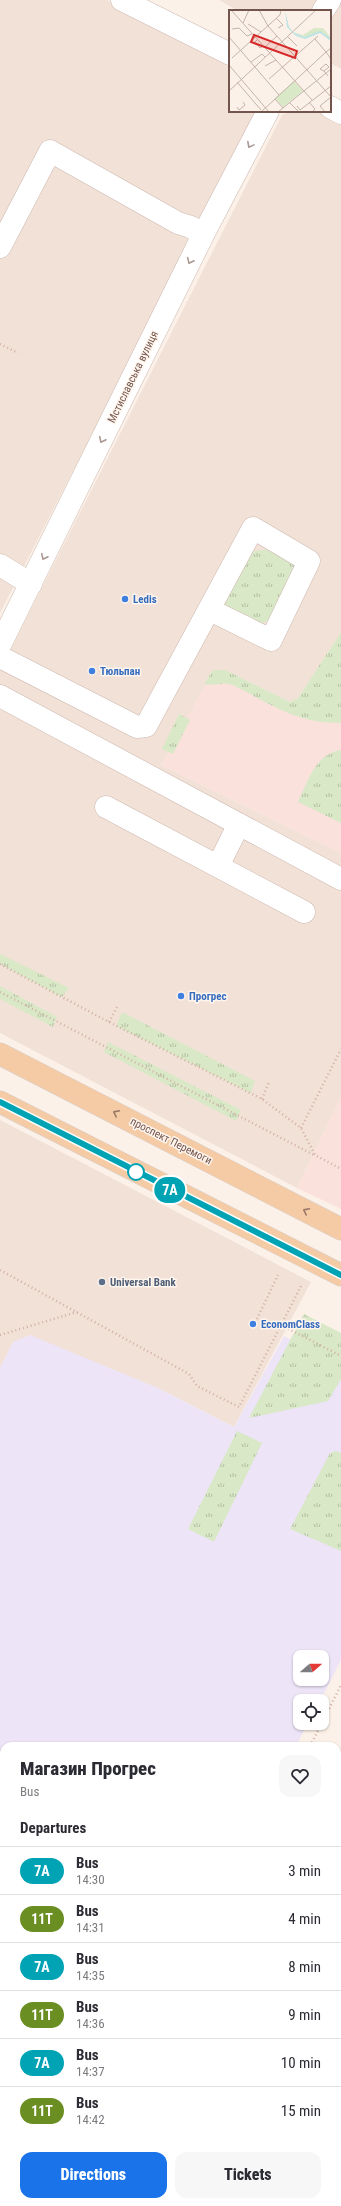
<!DOCTYPE html>
<html lang="en">
<head>
<meta charset="utf-8">
<style>
  body { margin:0; font-family:"Roboto Condensed",sans-serif; background:#f7f7f7; color:#2b2b33; height:100vh; display:flex; flex-direction:column; font-size:15px; white-space:nowrap }
  * { box-sizing:border-box; margin:0 }
  p { font-size:13px; color:#7c7c81 }
  .icon { flex:none; width:22px; height:22px; fill:none; stroke:currentColor; stroke-width:2; stroke-linecap:round; stroke-linejoin:round }
  .map { position:relative; flex:1; overflow:hidden }
  .drawer { position:absolute; left:0px; top:1742px; width:341px; height:464px; display:flex; flex-direction:column; background:#fff; border-radius:12px 12px 0 0; box-shadow:0 1px 3px #0004 }
  .drawer>* { flex:none }
  .badge { padding:0 8px; border-radius:13px; font-size:14px; line-height:26px }
  .needle { width:26px; rotate:70deg }
  .buttons { position:absolute; left:293px; top:1650px; display:grid; gap:8px }
  .buttons a { display:grid; place-items:center; width:36px; height:36px; border-radius:8px; background:#fff; box-shadow:0 1px 3px #0004; font-size:20px }
  .map>.badge { position:absolute; translate:-50% -50%; box-shadow:0 0 0 2px #fff }
  h2 { padding:0 20px; font-size:15px; line-height:36px }
  .round { display:grid; place-items:center; flex:none; width:42px; height:42px; border-radius:12px; background:#f7f7f7 }
  .summary { display:flex; align-items:center; justify-content:space-between; height:68px; padding:0 20px }
  h1 { font-size:19px; font-weight:800; line-height:30px }
  .cta { display:flex; gap:8px; margin-top:auto; padding:8px 20px }
  .cta a { flex:1; height:46px; border-radius:12px; background:#1a73e8; color:#fff; font-size:16px; font-weight:800; line-height:46px; text-align:center }
  .cta a+a { background:#f7f7f7; color:#2b2b33 }
  ul { padding:0; list-style:none }
  li { display:flex; align-items:center; gap:12px; height:48px; padding:0 20px; border-top:1px solid #e1e1e2 }
  li div { flex:1 }
  li b { display:block; font-size:15px }
  li em { font-style:normal }
  li .badge { min-width:44px; font-weight:700; text-align:center }
  .map>svg:first-child { display:block }
</style>
</head>
<body>
<div class="map">
<svg width="341" height="2206" viewBox="0 0 341 2206">
  <defs>
    <pattern id="grass-tufts" width="24" height="20" patternUnits="userSpaceOnUse"><rect width="24" height="20" fill="#d9e8c7"/><path d="M3 7l-1-3M5 7V3M7 7l1-3M15 17l-1-3M17 17v-4M19 17l1-3" fill="none" stroke="#b4bfa4"/></pattern>
  </defs>
  <rect width="100%" height="100%" fill="#fbf1e8"/>
  <path fill="#f2e1d6" d="M 0,0 L 107,0 L 230,67 L 230,111 L 258,111 L 0,613 Z
    M 219,0 L 341,0 L 341,69 L 330,63 L 330,11 L 238,11 Z
    M 292,111 L 317,111 L 341,124 L 341,632 L 298,698 L 290,702 L 225,670 L 161,765 L 341,853 L 341,1097 L 297,1188 L 0,1033 L 0,670 L 282,115 Z
    M 0,1120 L 311,1282 L 234,1427 L 158,1388 L 13,1342 L 0,1368 Z
    M 341,1813 L 341,2186 L 337,2193 L 337,1820 Z
    M 0,1941 L 4,1943 L 4,2124 L 0,2121 Z
    M 0,2172 L 4,2174 L 4,2202 L 56,2202 L 63,2206 L 0,2206 Z
    M 146,2202 L 332,2202 L 330,2206 L 148,2206 Z"/>
  <path fill="#fae1dc" d="M 341,632 L 341,853 L 161,765 L 213,670 L 225,670 L 290,702 L 298,698 Z
    M 341,1097 L 341,1209 L 297,1188 Z"/>
  <path fill="#ede4f7" fill-rule="evenodd" d="M 30,1335 L 158,1388 L 234,1427 L 284,1336 L 341,1366 L 341,1660 L 320,1701 L 300,1701 L 300,1723 L 308,1723 L 296,1746 L 4,1746 L 4,1943 L 0,1941 L 0,1368 L 13,1342 ZM 300,1657 L 322,1657 L 322,1679 L 300,1679 Z"/>
  <path fill="url(#grass-tufts)" d="M 269,549 L 300,566 L 276,617 L 260,624 L 228,613 L 222,599 L 248,552 Z
    M 341,632 L 341,723 C 296,723 272,705 233,685 C 223,682 214,686 204,684 L 213,670 L 225,670 L 290,702 L 298,698 Z
    M 179,714 L 190,720 L 173,754 L 162,749 Z
    M 341,750 L 341,823 L 298,802 C 308,781 315,754 341,750 Z
    M 0,954 L 69,988 L 62,997 L 0,964 Z
    M 0,986 L 57,1017 L 53,1027 L 0,999 Z
    M 122,1012 L 255,1081 L 251,1093 L 116,1026 Z
    M 108,1042 L 241,1110 L 236,1121 L 104,1052 Z
    M 304,1314 L 341,1333 L 341,1379 L 328,1401 L 249,1418 Z
    M 237,1431 L 262,1443 L 214,1542 L 188,1529 Z
    M 336,1451 L 341,1453 L 341,1551 L 290,1529 L 330,1453 Z
    M 341,1885 L 341,1949 L 337,1946 L 337,1893 Z
    M 205,2202 L 332,2202 L 329,2206 L 213,2206 Z"/>
  <g fill="none" stroke-linecap="round" stroke-linejoin="round">
    <defs>
      <path id="minor" d="M 122,0 L 230,54
        M 323,11 L 330,0
        M 330,107 L 341,113
        M 0,247 L 50,151 L 178,223 L 191,227 L 203,235
        M 0,565 L 31,584
        M 0,645 L 203,235 L 268,111
        M 0,657 L 137,727 L 146,726 L 253,528 L 309,561 L 271,640 L 210,610
        M 0,696 L 341,879
        M 106,807 L 304,912
        M 218,866 L 239,824
        M 337,1784 L 341,1776
        M 0,1842 L 4,1834
        M 337,2066 L 341,2058
        M 337,2140 L 341,2142
        M 0,2153 L 4,2156
        M 92,2202 L 100,2206
        M 119,2206 L 121,2202"/>
      <path id="major" d="M 0,1054 L 341,1229
        M 0,1102 L 341,1275"/>
    </defs>
    <use href="#minor" stroke="#ceb9b1" stroke-width="23"/>
    <use href="#major" stroke="#d8cfcd" stroke-width="23"/>
    <path stroke="#d3b0a4" stroke-width="2.5" stroke-dasharray="1 3" stroke-linecap="butt" d="M 0,344 L 18,353
      M 0,964 L 109,1022 L 262,1099 L 301,1128 L 315,1155 L 341,1169
      M 0,992 L 314,1155
      M 109,1022 L 117,1007
      M 262,1099 L 269,1082
      M 301,1128 L 341,1049
      M 0,1270 L 189,1374 L 197,1386 L 239,1407 L 301,1286
      M 257,1319 L 278,1275
      M 281,1325 L 341,1356
      M 0,1335 L 77,1312
      M 322,1723 L 341,1685
      M 310,1746 L 322,1723
      M 337,1859 L 341,1851
      M 337,1904 L 341,1901
      M 337,1946 L 341,1949
      M 0,1998 L 4,2000
      M 0,2100 L 4,2103
      M 0,2191 L 4,2193
      M 21,2202 L 28,2206
      M 186,2202 L 193,2206
      M 164,2206 L 166,2202"/>
    <use href="#minor" stroke="#fff" stroke-width="22"/>
    <use href="#major" stroke="#f4cba5" stroke-width="22"/>
  </g>
  <defs><path id="oneway-chevron" d="M-2-3.5L2.5 0L-2 3.5" fill="none" stroke-width="1.6" stroke-linecap="round" stroke-linejoin="round"/></defs>
  <g stroke="#ab9994">
    <use href="#oneway-chevron" transform="translate(250 145) rotate(118)"/>
    <use href="#oneway-chevron" transform="translate(190 261) rotate(116)"/>
    <use href="#oneway-chevron" transform="translate(102 440) rotate(116)"/>
    <use href="#oneway-chevron" transform="translate(44 557) rotate(116)"/>
  </g>
  <g stroke="#9a7867">
    <use href="#oneway-chevron" transform="translate(116 1113) rotate(-153)"/>
    <use href="#oneway-chevron" transform="translate(306 1211) rotate(-153)"/>
  </g>
  <g fill="none" stroke-linecap="round" stroke-linejoin="round">
    <defs>
      <path id="line" d="M 0,1102 L 341,1275"/>
    </defs>
    <use href="#line" stroke="#fff" stroke-width="9"/>
    <use href="#line" stroke="#00a3b4" stroke-width="6"/>
  </g>
  <g fill="#3f7fe0" stroke="#fef5ee" stroke-width="1.5">
    <circle cx="125" cy="599" r="4"/>
    <circle cx="92" cy="671" r="4"/>
    <circle cx="181" cy="996" r="4"/>
    <circle cx="253" cy="1324" r="4"/>
  </g>
  <circle fill="#fff" stroke="#00a3b4" stroke-width="2" cx="136" cy="1172" r="8"/>
  <circle fill="#5c6f8a" stroke="#fef5ee" stroke-width="1.5" cx="102" cy="1282" r="4"/>
  <g text-anchor="middle" dominant-baseline="central" stroke-width="3" stroke-linejoin="round" paint-order="stroke">
    <g font-size="11" fill="#73554d" stroke="#fef5ee">
      <text transform="translate(133 377) rotate(-64)">Мстиславська вулиця</text>
      <text transform="translate(171 1141) rotate(27)">проспект Перемоги</text>
    </g>
    <g font-size="11" font-weight="bold" fill="#366cbe" stroke="#fef5ee" text-anchor="start">
      <text x="133" y="599">Ledis</text>
      <text x="100" y="671">Тюльпан</text>
      <text x="189" y="996">Прогрес</text>
      <text x="261" y="1324">EconomClass</text>
    </g>
    <g font-size="11" font-weight="bold" fill="#4e5e75" stroke="#fef5ee" text-anchor="start">
      <text x="110" y="1282">Universal Bank</text>
    </g>
  </g>
  <g transform="translate(229 10)">
    <rect width="102" height="102" fill="#fbf1e8"/>
    <path d="M 85,18 L 94,18 L 102,28 L 93,22 L 75,27 L 64,22 L 74,25 Z" fill="#d9e8c7"/>
    <path d="M 65,71 L 74,81 L 54,97 L 46,88 Z" fill="#d9e8c7"/>
    <path d="M 56,0 L 60,17 L 64,22 L 75,27 L 91,21 L 102,28 L 102,31 L 91,23 L 76,29 L 67,26 L 58,17 Z" fill="#bde3e3"/>
    <path fill="none" stroke="#c5b3aa" stroke-width="1" d="M 2,0 L 83,90M 30,0 L 39,16 L 102,87M 47,8 L 54,15 L 49,18M 14,13 L 20,0M 19,14 L 32,22M 3,19 L 10,18 L 18,26 L 23,24M 0,27 L 50,85M 59,27 L 68,36M 86,29 L 97,42 L 102,38M 28,30 L 26,32 L 31,38 L 34,36M 36,37 L 48,26M 3,48 L 51,5 L 52,0M 22,52 L 33,44 L 36,47M 0,55 L 40,102M 36,56 L 47,50M 95,61 L 91,59 L 97,54 L 100,57M 99,66 L 95,61 L 100,57M 40,69 L 89,26M 8,72 L 32,100M 0,81 L 87,0M 46,89 L 54,98M 80,92 L 86,99 L 84,101M 61,93 L 70,102M 68,96 L 71,100 L 102,76M 8,97 L 10,100 L 16,95 L 14,92M 32,102 L 97,42 L 102,49M 49,102 L 102,59M 96,102 L 91,96 L 102,87"/>
    <path fill="#d62828" fill-opacity="0.15" stroke="#d62828" stroke-width="2" d="M 25,25 L 68,41 L 66,48 L 22,32 Z"/>
    <rect width="102" height="102" fill="none" stroke="#73554d" stroke-width="2"/>
  </g>
</svg>
<div class="buttons">
<a><svg class="needle" viewBox="-14 -14 28 28"><path d="M0-13l5 13h-10z" fill="#e53935"/><path d="M0 13l5-13h-10z" fill="#7c7c81"/></svg></a>
<a><svg class="icon" aria-label="locate" viewBox="0 0 24 24"><circle cx="12" cy="12" r="6"/><path d="M12 2v4M12 18v4M2 12h4M18 12h4"/></svg></a>
</div>
<b class="badge" style="left:170px;top:1190px;background:#00a3b4;color:#fff">7А</b>
<section class="drawer">
<div class="summary"><div><h1>Магазин Прогрес</h1><p>Bus</p></div><a class="round"><svg class="icon" aria-label="heart" viewBox="0 0 24 24"><path d="M12 20l-8-8c-3-5 5-10 8-4 3-6 11-1 8 4z"/></svg></a></div>
<h2>Departures</h2>
<ul>
<li><span class="badge" style="background:#00a3b4;color:#fff">7А</span><div><b>Bus</b><p>14:30</p></div><em>3 min</em></li>
<li><span class="badge" style="background:#6b8e23;color:#fff">11Т</span><div><b>Bus</b><p>14:31</p></div><em>4 min</em></li>
<li><span class="badge" style="background:#00a3b4;color:#fff">7А</span><div><b>Bus</b><p>14:35</p></div><em>8 min</em></li>
<li><span class="badge" style="background:#6b8e23;color:#fff">11Т</span><div><b>Bus</b><p>14:36</p></div><em>9 min</em></li>
<li><span class="badge" style="background:#00a3b4;color:#fff">7А</span><div><b>Bus</b><p>14:37</p></div><em>10 min</em></li>
<li><span class="badge" style="background:#6b8e23;color:#fff">11Т</span><div><b>Bus</b><p>14:42</p></div><em>15 min</em></li>
</ul>
<div class="cta"><a>Directions</a><a>Tickets</a></div>
</section>
</div>
</body>
</html>
